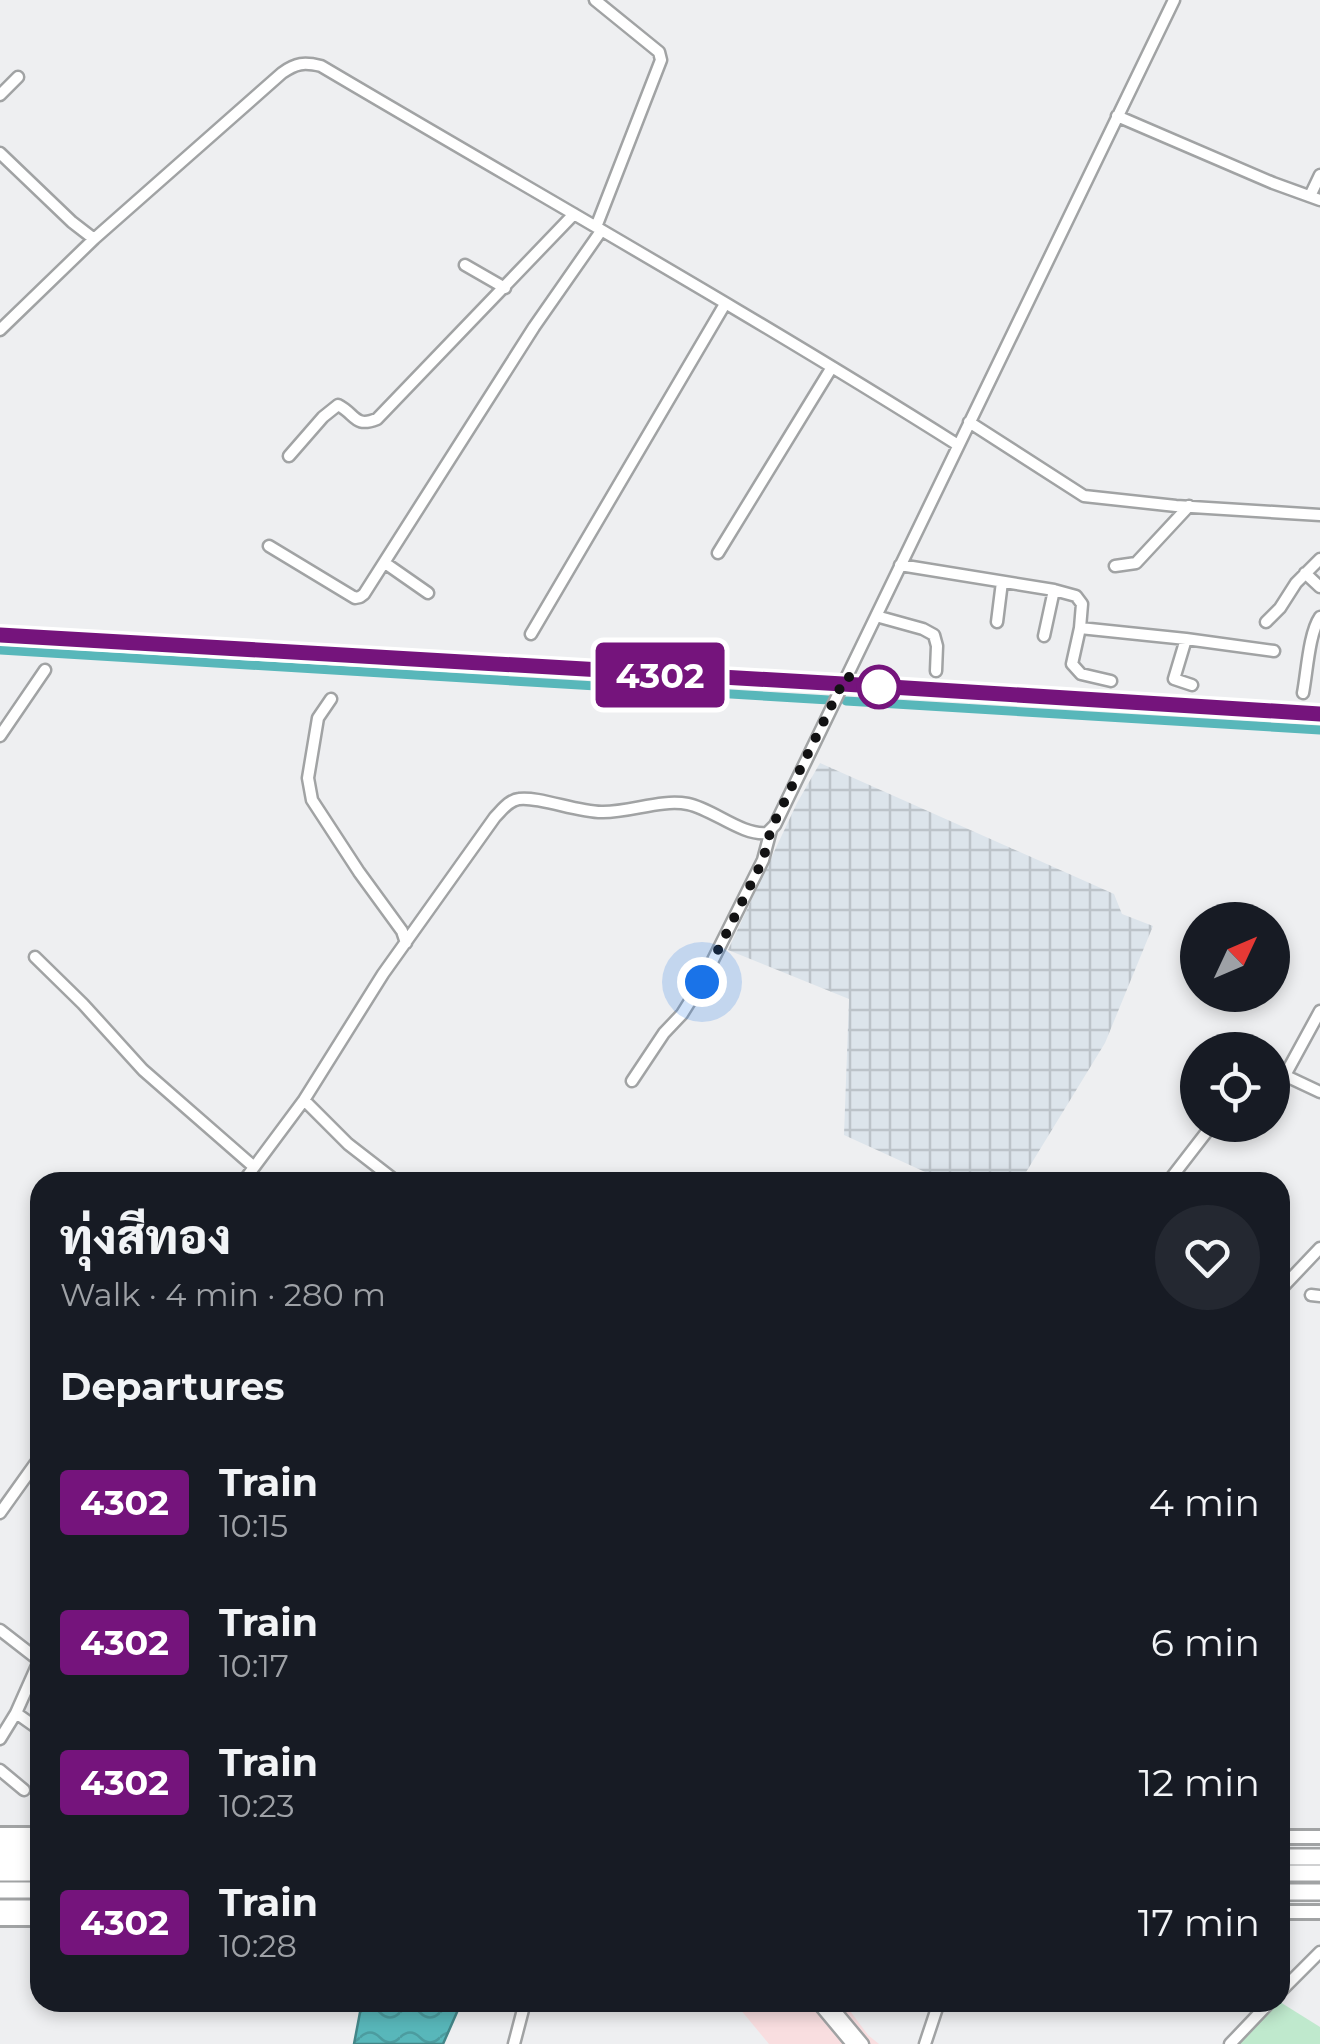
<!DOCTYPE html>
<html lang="en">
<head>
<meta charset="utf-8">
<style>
  body { margin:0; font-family:Montserrat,Sarabun,sans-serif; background:#242831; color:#f1f3f6; height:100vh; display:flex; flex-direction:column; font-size:38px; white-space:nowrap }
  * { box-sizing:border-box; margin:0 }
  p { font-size:32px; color:#9ea1a6 }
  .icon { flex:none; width:55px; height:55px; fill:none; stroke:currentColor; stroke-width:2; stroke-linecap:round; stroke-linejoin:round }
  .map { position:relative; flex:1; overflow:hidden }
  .drawer { position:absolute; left:30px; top:1172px; width:1260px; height:840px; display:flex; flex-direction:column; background:#171b24; border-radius:30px; box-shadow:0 5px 15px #0003 }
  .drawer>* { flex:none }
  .badge { padding:0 20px; border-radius:8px; font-size:35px; line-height:65px }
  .needle { width:65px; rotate:46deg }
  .tools { position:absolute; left:1180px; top:902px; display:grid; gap:20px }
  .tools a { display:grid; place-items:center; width:110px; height:110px; border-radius:50%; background:#171b24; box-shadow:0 5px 15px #0003; font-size:50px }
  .you { position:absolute; width:50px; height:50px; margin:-25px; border:8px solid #fff; border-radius:50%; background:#1a73e8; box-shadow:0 0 0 15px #1a73e833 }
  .map>.badge { position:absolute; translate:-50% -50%; box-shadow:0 0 0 5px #fff }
  h2 { padding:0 30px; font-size:38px; line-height:90px }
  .round { display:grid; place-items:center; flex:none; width:105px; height:105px; border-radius:52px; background:#242831 }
  .head { display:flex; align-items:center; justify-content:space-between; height:170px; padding:0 30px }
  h1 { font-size:48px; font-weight:800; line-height:75px }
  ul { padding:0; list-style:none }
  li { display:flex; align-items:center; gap:30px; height:140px; padding:0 30px }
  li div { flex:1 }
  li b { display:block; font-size:38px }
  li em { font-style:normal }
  li .badge { min-width:110px; font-weight:700; text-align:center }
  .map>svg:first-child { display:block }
</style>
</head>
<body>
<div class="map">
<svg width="1320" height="2044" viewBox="0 0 1320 2044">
  <defs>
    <pattern id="industrial-grid" width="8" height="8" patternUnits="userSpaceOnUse" patternTransform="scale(2.5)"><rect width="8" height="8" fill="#dce4eb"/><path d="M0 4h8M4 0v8" fill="none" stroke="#bcc3c9"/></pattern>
    <pattern id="water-waves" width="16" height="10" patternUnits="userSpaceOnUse" patternTransform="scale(2.5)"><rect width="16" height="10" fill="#58b7ba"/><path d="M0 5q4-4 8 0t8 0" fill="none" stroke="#4c9c9f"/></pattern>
  </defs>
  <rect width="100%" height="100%" fill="#eeeff1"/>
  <path fill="#f9dee0" d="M 735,2003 L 844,2003 L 868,2035 L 879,2044 L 769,2044 Z"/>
  <path fill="url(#industrial-grid)" d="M 820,763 L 1114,894 L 1122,914 L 1153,926 L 1105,1043 L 1020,1182 L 947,1182 L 844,1135 L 849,999 L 728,950 L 797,803 Z"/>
  <path fill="#bfe9cd" d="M 1280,2002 L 1320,2027 L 1320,2044 L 1239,2044 Z"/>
  <path fill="url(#water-waves)" stroke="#438688" stroke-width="2.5" d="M 362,2002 L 460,2002 L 461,2003 L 443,2044 L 354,2044 Z"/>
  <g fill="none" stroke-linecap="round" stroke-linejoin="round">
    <path stroke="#58b7ba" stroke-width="9" d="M 0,650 L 829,700
      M 846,701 L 1320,730"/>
    <defs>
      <path id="minor" d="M 595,0 L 659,52 L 661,60 L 596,227
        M 0,95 L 18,77
        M 1117,116 L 1273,183 L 1320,200
        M 0,153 L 72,222 L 94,239 L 282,73 C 296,63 304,62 321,66 C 534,192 749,313 958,445
        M 1310,196 L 1320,175
        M 465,265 L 505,288
        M 0,330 L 94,239
        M 969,422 L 1084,496 L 1176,506 L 1320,515
        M 289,456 L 323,417 L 338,405 C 356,414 354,428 377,419 L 574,214
        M 269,546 L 355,598 L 360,597 L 364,594 L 534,327 L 601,231
        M 718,553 L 832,367
        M 385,563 L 428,593
        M 900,565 L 1054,590 L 1076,596 L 1082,604 L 1080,628 L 1186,639 L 1274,651
        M 1115,566 L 1136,563 L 1189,506
        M 1305,573 L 1320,587
        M 876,616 L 923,629 L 934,635 L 937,646 L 936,671
        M 997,622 L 1002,582
        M 1266,622 L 1280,608 L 1296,583 L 1320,559
        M 1080,628 L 1072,664 L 1081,674 L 1111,681
        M 531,634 L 725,304
        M 1044,636 L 1054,590
        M 1186,639 L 1174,679 L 1192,685
        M 1303,693 C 1307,672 1309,633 1320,617
        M 331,699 L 318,718 L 308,778 L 312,800 L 359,872 L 402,931 L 406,943
        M 0,736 L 45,670
        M 35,957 L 83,1004 L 143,1070 L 254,1167
        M 1286,1076 L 1320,1092
        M 632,1081 L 664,1033 L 682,1014 L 702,982 L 763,860 L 771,830
        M 1272,1099 L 1320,1011
        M 304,1100 L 348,1144 L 397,1182
        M 1231,1125 L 1246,1132 L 1257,1125
        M 243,1182 L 304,1100 L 383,974 L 495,817 C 502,810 509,800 519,799 C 539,796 579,813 603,812 C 632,812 660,799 688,804 C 713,809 742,836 767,833 L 775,825 L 1174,0
        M 1168,1182 L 1212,1125
        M 1280,1290 L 1320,1248
        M 1311,1295 L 1320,1296
        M 0,1513 L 40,1457
        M 0,1630 L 40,1661
        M 16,1713 L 40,1730
        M 0,1739 L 16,1713 L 40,1659
        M 0,1770 L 24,1790
        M 1280,1992 L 1320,1952
        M 817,2002 L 852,2044
        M 828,2002 L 863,2044
        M 514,2044 L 525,2002
        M 925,2044 L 939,2002
        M 1230,2044 L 1270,2002"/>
      <path id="major" d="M 0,1834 L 40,1834
        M 1280,1837 L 1320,1837
        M 1280,1912 L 1320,1912
        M 0,1919 L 40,1919"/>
      <path id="highway" d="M 0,1847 L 40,1847
        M 1280,1857 L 1320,1857
        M 0,1861 L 40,1861
        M 0,1873 L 40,1873
        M 1280,1873 L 1320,1873
        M 0,1890 L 40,1890
        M 1280,1892 L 1320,1892
        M 0,1908 L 40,1908"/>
    </defs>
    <use href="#minor" stroke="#a1a3a4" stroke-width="15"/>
    <use href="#major" stroke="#a1a3a4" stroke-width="18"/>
    <use href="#highway" stroke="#a1a3a4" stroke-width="20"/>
    <use href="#minor" stroke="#fff" stroke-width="10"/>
    <use href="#major" stroke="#fff" stroke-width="12"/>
    <use href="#highway" stroke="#fff" stroke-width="15"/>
    <defs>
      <path id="rail" d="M 0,635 L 843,683 L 1320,714"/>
    </defs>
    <use href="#rail" stroke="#88888a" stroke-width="6"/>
    <use href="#rail" stroke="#fbfdfe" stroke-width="2.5" stroke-dasharray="8" stroke-linecap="butt"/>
  </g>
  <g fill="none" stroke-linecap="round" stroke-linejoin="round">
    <defs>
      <path id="line" d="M 0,635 L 843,684 L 1320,714"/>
    </defs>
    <use href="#line" stroke="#fff" stroke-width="22"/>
    <use href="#line" stroke="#75147c" stroke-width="15"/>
    <path stroke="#121213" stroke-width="10" stroke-dasharray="0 18" d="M 702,982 L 763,860 L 771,829 L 846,676 L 879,687"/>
  </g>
  <circle fill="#fff" stroke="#75147c" stroke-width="5" cx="879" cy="687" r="20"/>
</svg>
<div class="tools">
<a><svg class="needle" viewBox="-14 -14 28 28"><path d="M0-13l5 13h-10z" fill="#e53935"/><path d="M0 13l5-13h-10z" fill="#9ea1a6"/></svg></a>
<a><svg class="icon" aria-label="locate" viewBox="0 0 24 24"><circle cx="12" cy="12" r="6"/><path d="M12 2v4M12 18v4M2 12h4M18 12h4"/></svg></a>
</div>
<div class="you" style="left:702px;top:982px"></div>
<b class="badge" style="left:660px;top:675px;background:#75147c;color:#fff">4302</b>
<section class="drawer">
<div class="head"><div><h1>ทุ่งสีทอง</h1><p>Walk · 4 min · 280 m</p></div><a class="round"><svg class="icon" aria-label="heart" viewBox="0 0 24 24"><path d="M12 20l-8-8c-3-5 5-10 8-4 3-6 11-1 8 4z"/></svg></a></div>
<h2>Departures</h2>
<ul>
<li><span class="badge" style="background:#75147c;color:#fff">4302</span><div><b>Train</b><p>10:15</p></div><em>4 min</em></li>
<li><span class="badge" style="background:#75147c;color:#fff">4302</span><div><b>Train</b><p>10:17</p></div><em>6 min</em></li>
<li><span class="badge" style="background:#75147c;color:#fff">4302</span><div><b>Train</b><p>10:23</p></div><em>12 min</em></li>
<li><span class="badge" style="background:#75147c;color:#fff">4302</span><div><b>Train</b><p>10:28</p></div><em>17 min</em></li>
</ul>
</section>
</div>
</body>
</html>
